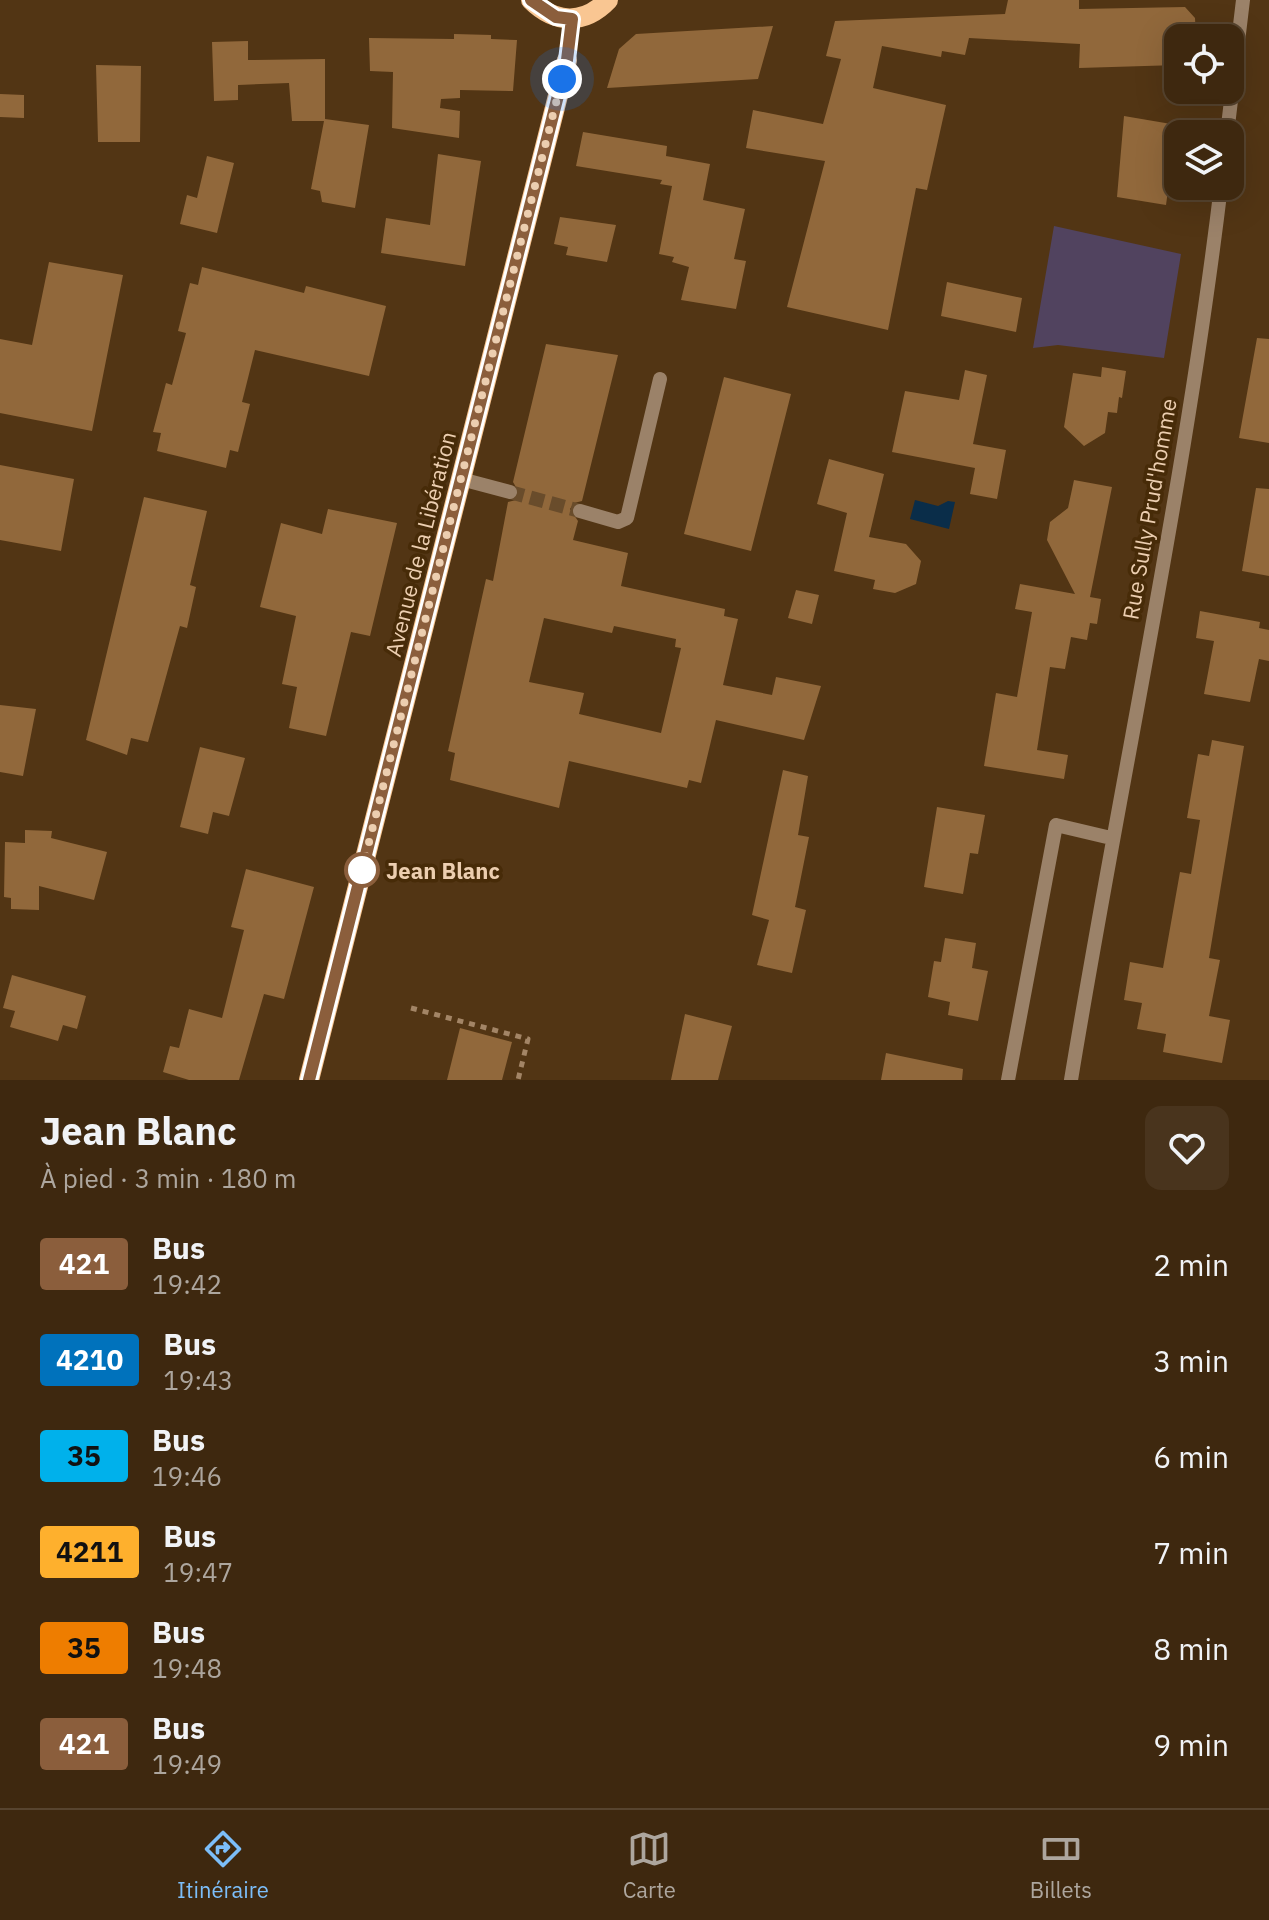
<!DOCTYPE html>
<html lang="fr">
<head>
<meta charset="utf-8">
<style>
  body { margin:0; font-family:"IBM Plex Sans",sans-serif; background:#49341d; color:#f1f3f6; height:100vh; display:flex; flex-direction:column; font-size:30px; white-space:nowrap }
  * { box-sizing:border-box; margin:0 }
  p { font-size:26px; color:#ada69e }
  .icon { flex:none; width:44px; height:44px; fill:none; stroke:currentColor; stroke-width:2; stroke-linecap:round; stroke-linejoin:round }
  .map { position:relative; height:1080px; overflow:hidden }
  .drawer { display:flex; flex-direction:column; background:#3e280f; flex:1 }
  .drawer>* { flex:none }
  .badge { padding:0 16px; border-radius:6px; font-size:28px; line-height:52px }
  .fabs { position:absolute; left:1164px; top:24px; display:grid; gap:16px }
  .fabs a { display:grid; place-items:center; width:80px; height:80px; border-radius:16px; background:#3e280f; box-shadow:0 8px 32px #0002,0 0 0 2px #57442f; font-size:40px }
  .you { position:absolute; width:40px; height:40px; margin:-20px; border:6px solid #fff; border-radius:50%; background:#1a73e8; box-shadow:0 0 0 12px #1a73e833 }
  .map>.badge { position:absolute; translate:-50% -50%; box-shadow:0 0 0 4px #fff }
  .round { display:grid; place-items:center; flex:none; width:84px; height:84px; border-radius:16px; background:#49341d }
  .head { display:flex; align-items:center; justify-content:space-between; height:136px; padding:0 40px }
  h1 { font-size:38px; font-weight:700; line-height:60px }
  ul { padding:0; list-style:none }
  li { display:flex; align-items:center; gap:24px; height:96px; padding:0 40px }
  li div { flex:1 }
  li b { display:block; font-size:30px }
  li em { font-style:normal }
  li .badge { min-width:88px; font-weight:700; text-align:center }
  .dock { display:flex; justify-content:space-around; align-items:center; height:112px; border-top:2px solid #57442f; background:#3e280f; font-size:22px; color:#ada69e }
  .dock a { display:grid; justify-items:center; gap:4px }
  .dock .active { color:#7cbef9 }
  .map>svg:first-child { display:block }
</style>
</head>
<body>
<div class="map">
<svg width="1269" height="1080" viewBox="0 0 1269 1080">
  <rect width="100%" height="100%" fill="#523514"/>
  <path fill="#51435f" d="M 1054,226 L 1181,254 L 1164,358 L 1058,345 L 1033,348 Z"/>
  <path fill="#0a2d49" d="M 915,500 L 938,506 L 948,501 L 955,502 L 949,529 L 910,519 Z"/>
  <path fill="#91683b" fill-rule="evenodd" d="M 1008,0 L 1079,0 L 1079,9 L 1185,7 L 1195,18 L 1196,38 L 1178,38 L 1178,65 L 1079,68 L 1080,44 L 969,38 L 965,55 L 942,51 L 941,57 L 882,46 L 873,88 L 946,105 L 927,190 L 916,188 L 888,330 L 787,307 L 825,161 L 746,148 L 753,110 L 823,124 L 841,59 L 826,56 L 835,21 L 1005,14 Z
    M 773,26 L 758,79 L 607,88 L 619,49 L 636,34 Z
    M 454,34 L 491,35 L 491,39 L 517,40 L 513,91 L 460,90 L 460,98 L 441,99 L 440,108 L 460,111 L 459,138 L 392,128 L 393,72 L 370,71 L 369,38 L 454,39 Z
    M 248,41 L 248,60 L 325,59 L 325,119 L 369,125 L 355,208 L 322,202 L 320,191 L 311,189 L 324,121 L 292,121 L 289,83 L 238,85 L 238,100 L 214,101 L 212,42 Z
    M 96,65 L 141,66 L 140,142 L 98,142 Z
    M 0,94 L 24,95 L 24,118 L 0,117 Z
    M 1124,116 L 1177,125 L 1166,205 L 1117,197 Z
    M 583,132 L 667,146 L 666,156 L 710,164 L 703,200 L 745,209 L 734,259 L 746,261 L 736,309 L 681,300 L 689,267 L 672,262 L 674,257 L 659,254 L 672,186 L 660,184 L 662,180 L 576,166 Z
    M 438,154 L 481,161 L 465,266 L 381,253 L 386,218 L 430,225 Z
    M 207,156 L 234,163 L 217,233 L 180,224 L 187,195 L 197,198 Z
    M 560,217 L 616,225 L 607,262 L 566,255 L 568,247 L 554,244 Z
    M 49,262 L 123,275 L 92,431 L 0,413 L 0,339 L 32,345 Z
    M 202,267 L 304,293 L 306,286 L 386,306 L 369,376 L 255,350 L 242,402 L 250,404 L 238,452 L 230,450 L 226,468 L 157,451 L 161,433 L 153,432 L 166,383 L 172,385 L 186,333 L 178,331 L 190,283 L 198,285 Z
    M 947,282 L 1022,298 L 1016,332 L 941,316 Z
    M 1257,338 L 1269,339 L 1269,443 L 1239,438 Z
    M 546,344 L 618,355 L 582,501 L 574,503 L 570,509 L 578,521 L 573,540 L 628,553 L 621,586 L 725,609 L 724,616 L 738,619 L 723,685 L 772,695 L 776,677 L 821,686 L 804,740 L 716,720 L 701,783 L 689,780 L 687,788 L 569,761 L 559,808 L 450,780 L 455,753 L 448,751 L 486,579 L 493,581 L 508,502 L 516,500 L 520,494 L 513,482 ZM 544,618 L 612,633 L 614,626 L 676,639 L 675,647 L 681,648 L 661,733 L 579,714 L 584,693 L 529,682 Z
    M 1102,367 L 1126,371 L 1122,398 L 1119,397 L 1117,413 L 1108,412 L 1105,433 L 1084,446 L 1064,427 L 1073,373 L 1101,377 Z
    M 965,370 L 987,375 L 973,444 L 1006,450 L 997,499 L 970,494 L 975,468 L 892,452 L 905,391 L 959,400 Z
    M 724,377 L 791,394 L 751,551 L 684,534 Z
    M 829,459 L 884,474 L 869,537 L 906,544 L 921,561 L 916,584 L 895,593 L 873,589 L 875,580 L 834,571 L 847,513 L 817,504 Z
    M 0,465 L 74,479 L 61,551 L 0,540 Z
    M 1074,480 L 1112,487 L 1090,597 L 1101,599 L 1097,624 L 1090,623 L 1087,640 L 1071,637 L 1065,669 L 1050,667 L 1037,750 L 1068,755 L 1064,779 L 984,766 L 996,693 L 1017,697 L 1032,612 L 1015,609 L 1020,584 L 1075,594 L 1047,540 L 1050,522 L 1068,508 Z
    M 1256,488 L 1269,489 L 1269,576 L 1242,571 Z
    M 144,497 L 207,511 L 190,585 L 196,587 L 187,628 L 180,626 L 148,742 L 131,738 L 127,755 L 86,740 Z
    M 328,509 L 397,523 L 370,636 L 351,632 L 326,736 L 289,728 L 297,687 L 282,684 L 296,616 L 260,607 L 281,523 L 322,534 Z
    M 796,590 L 819,595 L 812,624 L 788,618 Z
    M 1200,611 L 1260,622 L 1259,628 L 1269,630 L 1269,661 L 1259,659 L 1250,702 L 1204,694 L 1214,641 L 1196,638 Z
    M 0,705 L 36,709 L 23,776 L 0,772 Z
    M 1212,740 L 1244,746 L 1209,958 L 1220,960 L 1209,1016 L 1230,1020 L 1222,1063 L 1163,1052 L 1166,1034 L 1137,1029 L 1142,1003 L 1124,1000 L 1130,962 L 1163,968 L 1180,872 L 1191,874 L 1200,820 L 1187,818 L 1198,754 L 1209,756 Z
    M 200,747 L 245,758 L 229,816 L 213,812 L 208,834 L 180,827 Z
    M 783,770 L 808,776 L 798,835 L 809,837 L 795,907 L 806,910 L 792,973 L 757,965 L 769,920 L 752,915 Z
    M 937,807 L 985,815 L 978,854 L 970,853 L 963,894 L 924,887 Z
    M 25,830 L 52,831 L 51,838 L 107,852 L 94,900 L 39,886 L 39,910 L 11,909 L 11,898 L 4,897 L 5,842 L 25,843 Z
    M 246,869 L 314,887 L 284,999 L 264,994 L 239,1080 L 189,1080 L 163,1072 L 170,1046 L 179,1048 L 189,1009 L 222,1018 L 244,930 L 231,927 Z
    M 945,938 L 976,943 L 972,968 L 988,971 L 978,1021 L 948,1015 L 950,1002 L 928,997 L 934,961 L 941,962 Z
    M 12,975 L 86,996 L 77,1029 L 63,1025 L 58,1041 L 10,1027 L 15,1011 L 3,1008 Z
    M 685,1014 L 732,1026 L 718,1080 L 671,1080 Z
    M 460,1028 L 512,1042 L 502,1080 L 447,1080 Z
    M 886,1053 L 963,1069 L 962,1080 L 881,1080 Z"/>
  <g fill="none" stroke-linecap="round" stroke-linejoin="round">
    <path stroke="#694c2b" stroke-width="14" stroke-dasharray="14 7" stroke-linecap="butt" d="M 510,492 L 580,511"/>
    <path stroke="#a38566" stroke-width="5" stroke-dasharray="6 6" stroke-linecap="butt" d="M 411,1008 L 528,1039 L 518,1080"/>
    <path stroke="#9b8269" stroke-width="14" d="M 567,60 L 572,19
      M 1227,134 L 1243,0
      M 461,479 L 510,492
      M 580,511 L 618,522 L 627,518 L 660,379
      M 1008,1080 L 1056,825 L 1111,838
      M 1071,1080 C 1120,782 1185,486 1221,186"/>
    <path stroke="#f9c692" stroke-width="20" d="M 531,0 C 555,24 584,25 608,0
      M 309,1080 L 567,60"/>
  </g>
  <g fill="none" stroke-linecap="round" stroke-linejoin="round">
    <defs>
      <path id="line" d="M 309,1080 L 567,60 L 572,19 L 556,17 L 531,0"/>
    </defs>
    <use href="#line" stroke="#fff" stroke-width="18"/>
    <use href="#line" stroke="#8b5e3c" stroke-width="12"/>
    <path stroke="#ecceb0" stroke-width="8" stroke-dasharray="0 14.4" d="M 362,870 L 562,79"/>
  </g>
  <circle fill="#fff" stroke="#8b5e3c" stroke-width="4" cx="362" cy="870" r="16"/>
  <g text-anchor="middle" dominant-baseline="central" stroke-width="7" stroke-linejoin="round" paint-order="stroke">
    <g font-size="22" fill="#ecceb0" stroke="#472b08">
      <text transform="translate(1149 509) rotate(-80)">Rue Sully Prud'homme</text>
      <text transform="translate(420 544) rotate(-76)">Avenue de la Libération</text>
    </g>
    <g font-size="22" font-weight="bold" fill="#ecceb0" stroke="#472b08" text-anchor="start">
      <text x="386" y="870">Jean Blanc</text>
    </g>
  </g>
</svg>
<div class="fabs">
<a><svg class="icon" aria-label="locate" viewBox="0 0 24 24"><circle cx="12" cy="12" r="6"/><path d="M12 2v4M12 18v4M2 12h4M18 12h4"/></svg></a>
<a><svg class="icon" aria-label="layers" viewBox="0 0 24 24"><path d="M12 4l9 5-9 5-9-5zM3 14l9 5 9-5"/></svg></a>
</div>
<div class="you" style="left:562px;top:79px"></div>
</div>
<section class="drawer">
<div class="head"><div><h1>Jean Blanc</h1><p>À pied · 3 min · 180 m</p></div><a class="round"><svg class="icon" aria-label="heart" viewBox="0 0 24 24"><path d="M12 20l-8-8c-3-5 5-10 8-4 3-6 11-1 8 4z"/></svg></a></div>
<ul>
<li><span class="badge" style="background:#8b5e3c;color:#fff">421</span><div><b>Bus</b><p>19:42</p></div><em>2 min</em></li>
<li><span class="badge" style="background:#0072bc;color:#fff">4210</span><div><b>Bus</b><p>19:43</p></div><em>3 min</em></li>
<li><span class="badge" style="background:#00b1eb;color:#111">35</span><div><b>Bus</b><p>19:46</p></div><em>6 min</em></li>
<li><span class="badge" style="background:#feb02d;color:#111">4211</span><div><b>Bus</b><p>19:47</p></div><em>7 min</em></li>
<li><span class="badge" style="background:#ee7d00;color:#111">35</span><div><b>Bus</b><p>19:48</p></div><em>8 min</em></li>
<li><span class="badge" style="background:#8b5e3c;color:#fff">421</span><div><b>Bus</b><p>19:49</p></div><em>9 min</em></li>
</ul>
</section>
<nav class="dock">
<a class="active"><svg class="icon" aria-label="directions" viewBox="0 0 24 24"><path d="M12 3l9 9-9 9-9-9zM9 14v-3h6M13 9l2 2-2 2"/></svg>Itinéraire</a>
<a><svg class="icon" aria-label="map" viewBox="0 0 24 24"><path d="M3 6l6-2 6 2 6-2v14l-6 2-6-2-6 2zM9 4v14M15 6v14"/></svg>Carte</a>
<a><svg class="icon" aria-label="tickets" viewBox="0 0 24 24"><path d="M3 7h18v10H3zM15 7v10"/></svg>Billets</a>
</nav>
</body>
</html>
